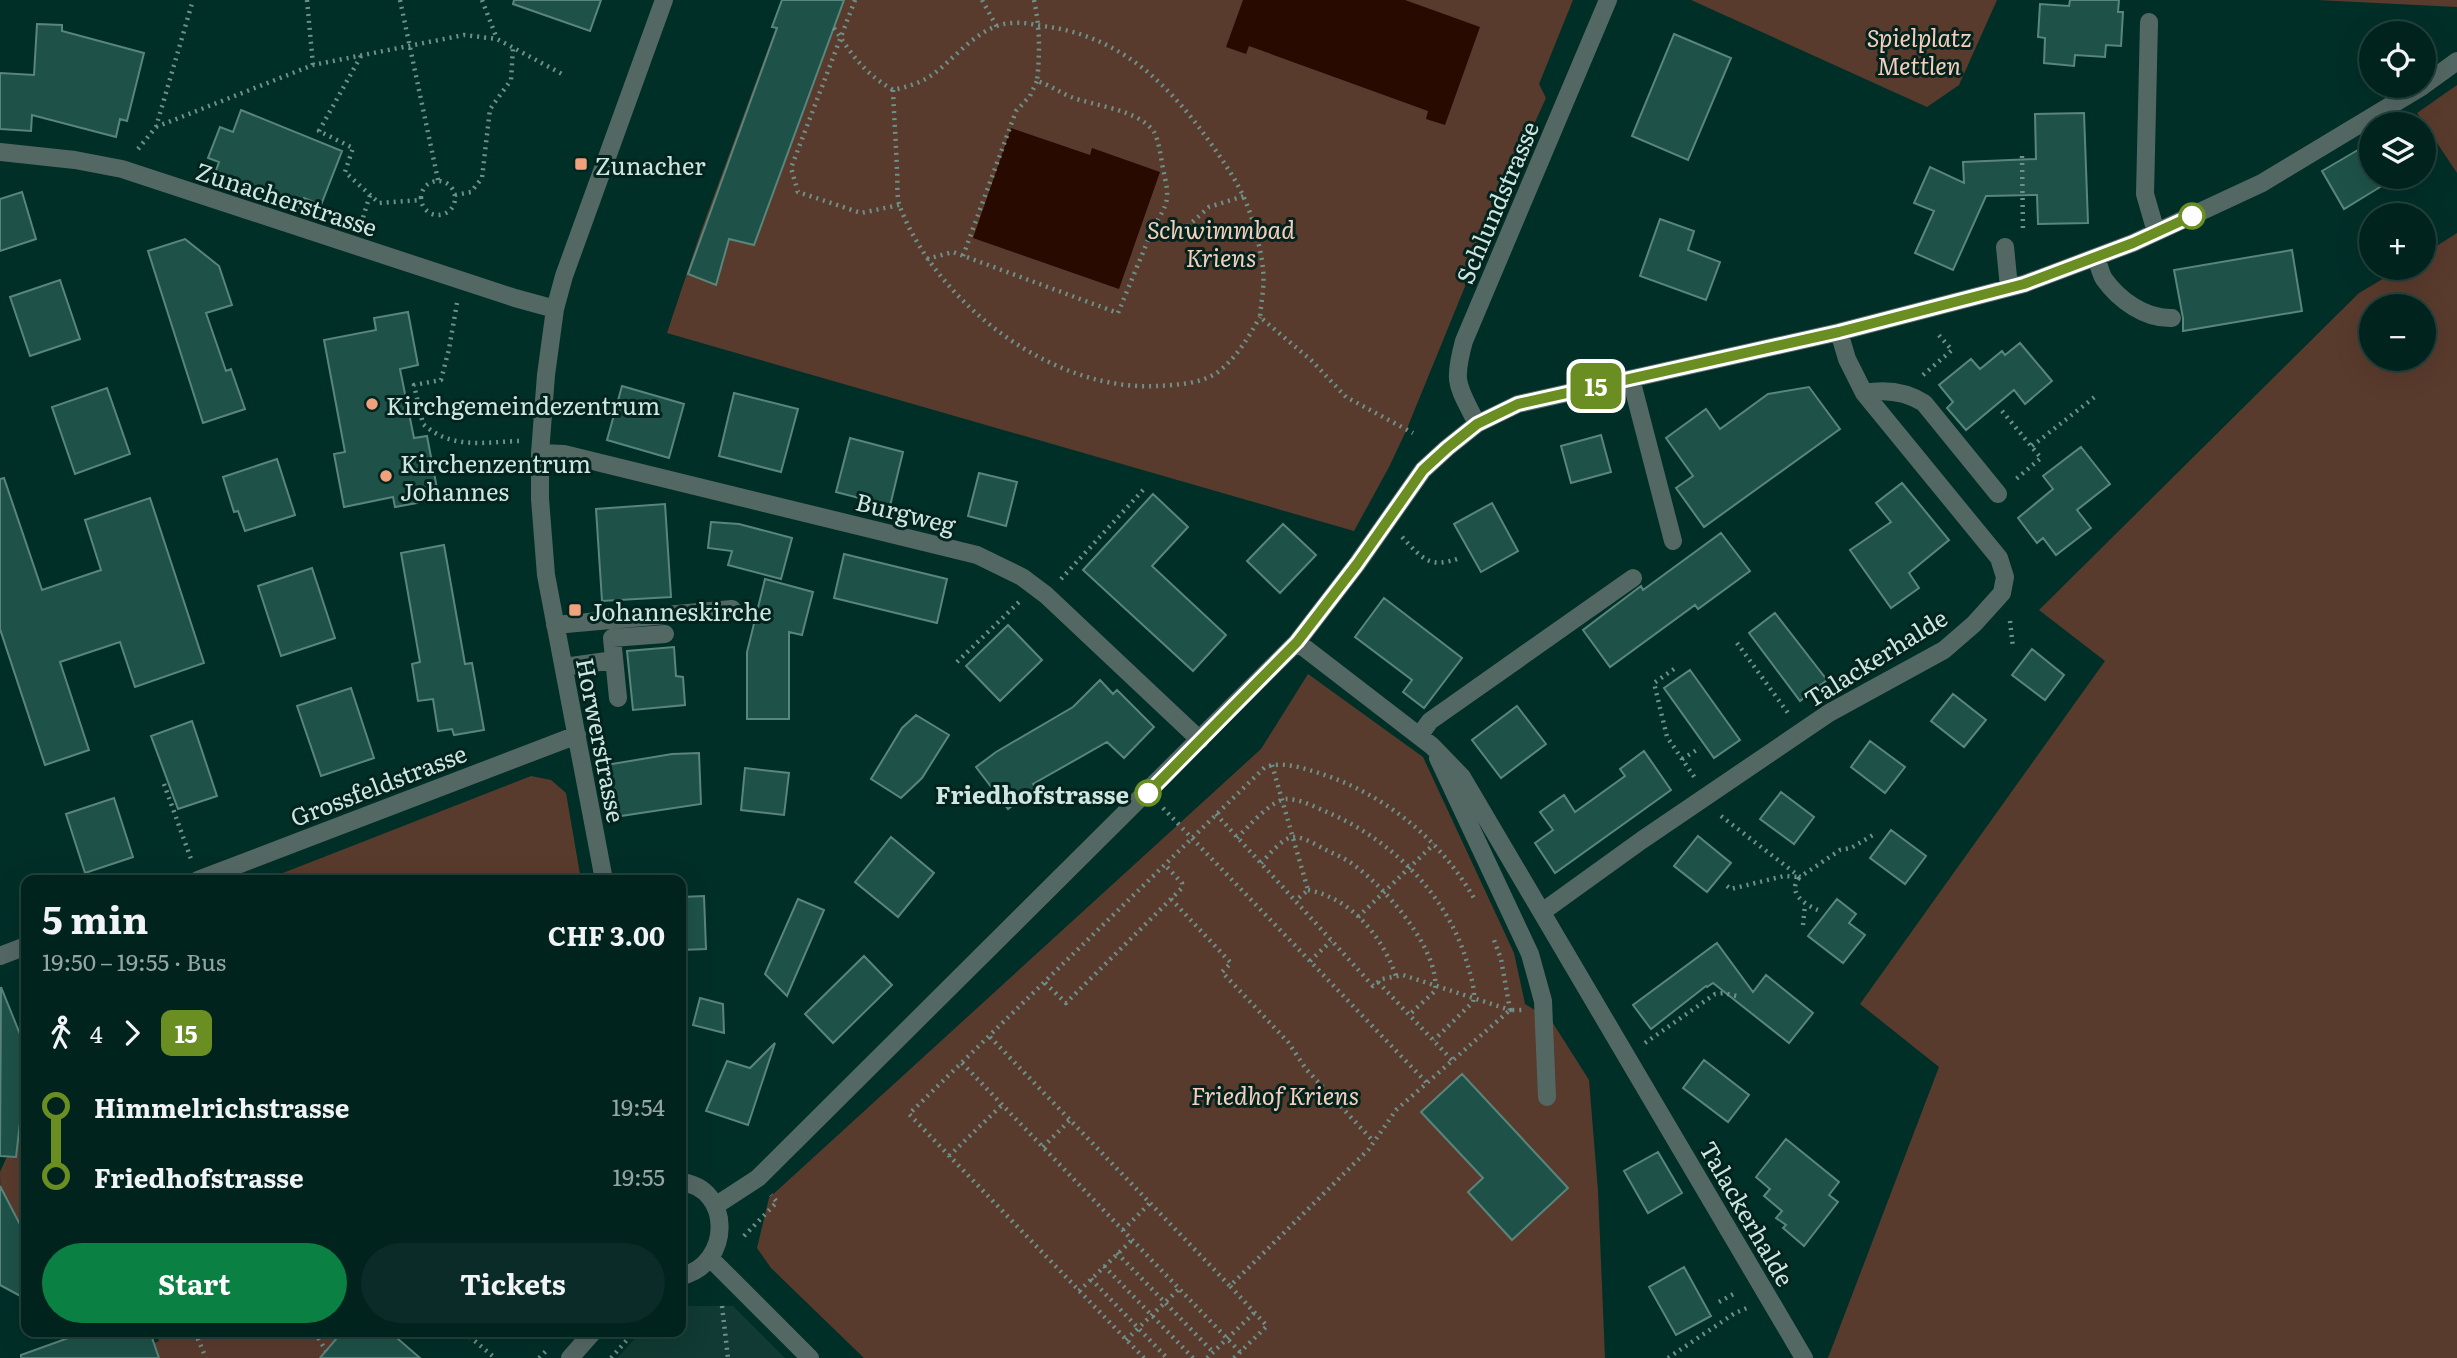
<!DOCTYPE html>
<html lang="en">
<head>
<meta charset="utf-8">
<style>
  body { margin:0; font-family:Literata,serif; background:#0a2b27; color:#f1f3f6; height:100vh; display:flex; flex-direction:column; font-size:26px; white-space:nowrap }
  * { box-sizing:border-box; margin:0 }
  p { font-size:23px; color:#95a4a4 }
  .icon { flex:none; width:38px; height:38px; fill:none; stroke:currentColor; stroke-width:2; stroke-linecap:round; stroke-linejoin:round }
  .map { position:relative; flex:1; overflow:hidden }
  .panel { position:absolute; left:21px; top:875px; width:665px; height:462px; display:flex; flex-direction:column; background:#00231e; border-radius:14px; box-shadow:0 7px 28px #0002,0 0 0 2px #22403c }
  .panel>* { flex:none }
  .badge { padding:0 14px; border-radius:10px; font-size:24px; line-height:46px }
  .buttons { position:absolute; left:2359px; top:21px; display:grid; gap:14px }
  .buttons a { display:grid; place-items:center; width:77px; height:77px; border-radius:50%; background:#00231e; box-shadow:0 7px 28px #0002,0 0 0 2px #22403c; font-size:35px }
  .map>.badge { position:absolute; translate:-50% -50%; box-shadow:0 0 0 4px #fff }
  .legs { display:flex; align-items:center; gap:10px; height:77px; padding:0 21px; font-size:23px }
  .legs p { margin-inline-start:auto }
  .overview { display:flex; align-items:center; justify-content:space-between; height:119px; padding:0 21px }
  h1 { font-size:38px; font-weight:700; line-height:52px }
  .button { display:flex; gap:14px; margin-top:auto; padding:14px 21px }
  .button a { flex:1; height:80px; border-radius:42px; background:#0b8043; color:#fff; font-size:28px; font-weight:700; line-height:80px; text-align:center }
  .button a+a { background:#0a2b27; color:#f1f3f6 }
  ul { padding:0 21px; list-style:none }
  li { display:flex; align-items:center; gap:24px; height:70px; font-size:26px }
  li i { display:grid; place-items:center; width:10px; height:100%; margin:0 9px; background:currentColor }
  li i::after { content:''; width:18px; height:18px; margin:-9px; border:5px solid; border-radius:50%; background:#00231e }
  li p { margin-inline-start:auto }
  li:first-child i { background:linear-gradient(#0000 50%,currentColor 0) }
  li:last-child i { background:linear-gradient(currentColor 50%,#0000 0) }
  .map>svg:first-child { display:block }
</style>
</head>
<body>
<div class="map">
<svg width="2457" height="1358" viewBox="0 0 2457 1358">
  <rect width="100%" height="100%" fill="#002f28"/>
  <path fill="#103a33" d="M 681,1306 L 733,1306 L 785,1358 L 617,1358 L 641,1332 L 681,1332 Z"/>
  <path fill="#593b2d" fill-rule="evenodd" d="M 786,0 L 1573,0 L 1539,84 L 1546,98 L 1508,181 L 1406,431 L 1389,467 L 1354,531 L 667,333 L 701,231 Z
    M 1691,0 L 1997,0 L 1959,85 L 1927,107 Z
    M 2317,0 L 2457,0 L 2457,7 Z
    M 2457,85 L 2457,173 L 2417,113 Z
    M 2457,233 L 2457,1358 L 1828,1358 L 1939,1067 L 1860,1004 L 2105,661 L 2039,610 L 2359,293 L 2401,268 L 2424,268 L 2424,254 ZM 2371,306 L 2424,306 L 2424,359 L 2371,359 Z
    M 1308,674 L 1423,757 L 1514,953 L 1525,1004 L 1551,1020 L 1589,1080 L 1598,1191 L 1605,1358 L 864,1358 L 771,1268 L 757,1248 L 769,1198 L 1261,749 Z
    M 531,776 L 551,780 L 566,793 L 581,880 L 265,880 Z
    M 26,1103 L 26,1235 L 17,1218 L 1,1211 L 0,1172 L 19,1130 L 22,1106 Z
    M 155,1332 L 342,1332 L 320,1358 L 159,1358 L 154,1343 L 159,1341 Z"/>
  <path fill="#290a00" d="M 1243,0 L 1405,0 L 1480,27 L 1445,125 L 1426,119 L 1428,111 L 1249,46 L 1246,54 L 1226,47 Z
    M 1011,128 L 1090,155 L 1092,148 L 1160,172 L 1119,289 L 973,238 Z"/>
  <path fill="#1e5249" stroke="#5a857c" stroke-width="2" d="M 514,0 L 601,0 L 590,31 L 513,4 Z
    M 782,0 L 844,0 L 754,245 L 729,239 L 716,285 L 688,274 L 777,28 L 772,27 Z
    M 2070,0 L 2119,0 L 2118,12 L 2123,12 L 2121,46 L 2106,45 L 2105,57 L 2075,55 L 2074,66 L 2044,63 L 2045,38 L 2038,37 L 2040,4 L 2069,6 Z
    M 37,24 L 62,25 L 62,31 L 144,53 L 127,121 L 120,119 L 116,137 L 32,115 L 31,131 L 0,129 L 0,73 L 34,75 Z
    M 1674,34 L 1731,58 L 1688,160 L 1632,136 Z
    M 241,110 L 342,151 L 321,205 L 304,198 L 299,209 L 214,176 L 219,162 L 208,158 L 220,127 L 233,132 Z
    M 2084,113 L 2088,223 L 2038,224 L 2037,195 L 1986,196 L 1953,270 L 1915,253 L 1934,211 L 1914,203 L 1930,167 L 1964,183 L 1963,162 L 2036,159 L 2035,114 Z
    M 2363,147 L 2371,161 L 2371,177 L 2381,177 L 2385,184 L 2344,209 L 2322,171 Z
    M 22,192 L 36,239 L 0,251 L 0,199 Z
    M 1660,219 L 1694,231 L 1688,250 L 1720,262 L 1706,300 L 1640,276 Z
    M 185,239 L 219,266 L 232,305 L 206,313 L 226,371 L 231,369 L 245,409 L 203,423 L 148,251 Z
    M 2292,250 L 2302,311 L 2183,331 L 2183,318 L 2174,270 Z
    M 60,280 L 80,339 L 30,356 L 10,297 Z
    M 408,312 L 418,365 L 400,369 L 414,438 L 427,436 L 439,499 L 395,507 L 393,497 L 344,507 L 334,454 L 345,452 L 324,340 L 376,330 L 374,318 Z
    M 2020,343 L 2052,381 L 2025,404 L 2014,390 L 1966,430 L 1947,408 L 1953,402 L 1939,385 L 1971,359 L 1980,369 L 2002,351 L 2005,355 Z
    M 622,386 L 684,404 L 669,458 L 607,440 Z
    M 1809,387 L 1840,429 L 1704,527 L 1676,488 L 1693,476 L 1666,438 L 1706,409 L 1720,429 L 1768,394 Z
    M 107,388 L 130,454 L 75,474 L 52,407 Z
    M 734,393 L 798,409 L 781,472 L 719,456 Z
    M 1601,435 L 1611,472 L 1571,483 L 1561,446 Z
    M 850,438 L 903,452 L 890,506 L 836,492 Z
    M 2081,447 L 2110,484 L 2077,510 L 2091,528 L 2056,555 L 2043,538 L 2037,543 L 2018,518 L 2053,489 L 2043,476 Z
    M 277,459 L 295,515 L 245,531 L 238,511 L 234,512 L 223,477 Z
    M 979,473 L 1017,482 L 1006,526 L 968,516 Z
    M 4,478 L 42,590 L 101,570 L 85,520 L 150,498 L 204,663 L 135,687 L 120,642 L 60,662 L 89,750 L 45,765 L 0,629 L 0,479 Z
    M 1902,483 L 1949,540 L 1909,573 L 1919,588 L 1891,608 L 1850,550 L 1891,522 L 1876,503 Z
    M 1153,494 L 1188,527 L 1152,566 L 1226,635 L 1193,671 L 1083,570 Z
    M 1492,503 L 1518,551 L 1481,572 L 1454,524 Z
    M 665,504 L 671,597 L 602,601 L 596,509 Z
    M 711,522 L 739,524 L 792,538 L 781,579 L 728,565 L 732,551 L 708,548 Z
    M 1283,524 L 1316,555 L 1280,593 L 1247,561 Z
    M 1721,533 L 1750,571 L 1698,609 L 1695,605 L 1610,667 L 1583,630 L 1641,586 L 1643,590 Z
    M 444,545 L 465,664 L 472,663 L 484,730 L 454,735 L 452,729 L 438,731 L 433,699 L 418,701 L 412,664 L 420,662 L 401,553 Z
    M 844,554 L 947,579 L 937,623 L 834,598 Z
    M 312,568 L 335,638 L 281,656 L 258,586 Z
    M 765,579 L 813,592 L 802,635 L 789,632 L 789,719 L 747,719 L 747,652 Z
    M 1384,598 L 1462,658 L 1424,708 L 1403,692 L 1412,680 L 1355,637 Z
    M 1775,613 L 1827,680 L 1800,701 L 1749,633 Z
    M 1008,625 L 1042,660 L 1000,701 L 966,666 Z
    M 674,647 L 676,676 L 683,677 L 685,705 L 633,710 L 627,651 Z
    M 2032,649 L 2064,675 L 2045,700 L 2012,675 Z
    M 1690,670 L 1740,740 L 1714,758 L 1664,688 Z
    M 1100,680 L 1113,694 L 1117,690 L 1154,727 L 1124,758 L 1107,742 L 1033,784 L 1036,787 L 1008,809 L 976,767 L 996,752 L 1073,707 Z
    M 351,688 L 374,758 L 321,776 L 297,706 Z
    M 1953,694 L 1986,720 L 1964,747 L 1931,721 Z
    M 1517,706 L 1546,744 L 1501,778 L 1472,740 Z
    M 916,715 L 949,735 L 922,778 L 901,798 L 871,779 L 902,728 Z
    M 192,721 L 217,796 L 178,809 L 151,736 Z
    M 1870,741 L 1905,767 L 1885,793 L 1851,767 Z
    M 1644,751 L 1671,790 L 1555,873 L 1535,843 L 1553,830 L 1540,812 L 1564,795 L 1575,812 L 1625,776 L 1620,769 Z
    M 699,753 L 701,804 L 614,817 L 606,765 L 672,754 Z
    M 745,768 L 789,773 L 784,815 L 741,810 Z
    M 1781,792 L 1814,817 L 1794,844 L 1760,819 Z
    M 114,798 L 133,857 L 85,873 L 66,814 Z
    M 1891,830 L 1926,856 L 1905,884 L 1870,858 Z
    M 1698,836 L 1731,863 L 1707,892 L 1674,866 Z
    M 891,837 L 934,873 L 898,917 L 855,882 Z
    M 704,896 L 706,949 L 681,950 L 681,897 Z
    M 798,899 L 824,910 L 787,996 L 765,974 Z
    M 1837,899 L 1856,914 L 1849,923 L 1865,935 L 1843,963 L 1808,936 Z
    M 1717,943 L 1753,992 L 1766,975 L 1813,1013 L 1789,1043 L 1713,983 L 1707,987 L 1706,986 L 1651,1029 L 1633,1005 Z
    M 864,956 L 892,985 L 833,1043 L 805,1014 Z
    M 1,987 L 26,1049 L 26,1103 L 22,1106 L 16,1157 L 0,1156 Z
    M 700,998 L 723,1004 L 724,1033 L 693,1025 Z
    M 775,1043 L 748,1125 L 706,1111 L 727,1061 L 750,1068 Z
    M 1704,1060 L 1749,1095 L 1728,1122 L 1683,1088 Z
    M 1462,1074 L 1568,1188 L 1512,1240 L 1468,1192 L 1483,1178 L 1421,1112 Z
    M 1786,1139 L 1839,1182 L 1829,1195 L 1838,1202 L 1804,1246 L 1783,1228 L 1786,1225 L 1776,1218 L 1782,1211 L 1764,1196 L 1770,1189 L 1756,1177 Z
    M 1658,1152 L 1682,1193 L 1648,1213 L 1624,1171 Z
    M 0,1186 L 26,1236 L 26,1299 L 0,1285 Z
    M 1684,1267 L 1711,1316 L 1676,1335 L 1649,1287 Z
    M 85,1332 L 150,1332 L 159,1358 L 21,1358 L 21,1355 Z
    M 342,1332 L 390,1332 L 420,1358 L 320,1358 Z"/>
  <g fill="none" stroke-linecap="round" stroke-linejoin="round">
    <path stroke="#6e908a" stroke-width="4.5" stroke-dasharray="2 5" stroke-linecap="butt" d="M 307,0 L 313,65
      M 400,0 L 438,180
      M 482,0 L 497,39
      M 855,0 L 791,168 L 798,192 L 861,213 L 899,205
      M 982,0 L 997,27
      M 1034,0 C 1040,28 1040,53 1037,81 C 1050,85 1059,92 1071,97 C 1094,106 1138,109 1154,132 C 1159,141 1161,158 1163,169 C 1170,199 1169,202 1153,228
      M 834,28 C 852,55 864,73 893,90 C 907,87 920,83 932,75 C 956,58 979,25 1011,23 C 1021,22 1032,24 1042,26 C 1121,35 1171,86 1214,148 C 1230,171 1246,195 1253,223 C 1257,237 1262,255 1263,270 C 1265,285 1261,302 1260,317 L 1311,360 L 1346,397 L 1413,433
      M 361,56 L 319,131 L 353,148 L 345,172 L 379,203 L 421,200
      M 893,90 C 894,117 896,143 897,170 C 898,181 896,197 900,207 C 937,303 1051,391 1156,386 C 1176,385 1201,384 1218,372 C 1237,357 1248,338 1260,317
      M 156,127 L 313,65 L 464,35 L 497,39 L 562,74
      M 138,149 L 156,127 L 193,0
      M 2022,156 L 2023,232
      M421 198a17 17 0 1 1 34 0a17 17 0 1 1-34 0Z
      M 455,195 L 471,192 L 482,178 L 490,109 L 511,80 L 513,48
      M 361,224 L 370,195
      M 963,256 L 1016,111 L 1030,96 L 1037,81
      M 927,259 L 953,252 L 1118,313 L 1153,228 L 1180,228 L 1189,225 L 1209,207 L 1244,196
      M 457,303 L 449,349 L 441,380 L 414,385 L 423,424 C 452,450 484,442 519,441
      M 1923,375 L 1952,350 L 1936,332
      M 2002,411 L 2041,458 L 2015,480
      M 2032,446 L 2096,396
      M 1402,537 C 1423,559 1429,569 1460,558
      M 1061,579 L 1144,489
      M 2010,621 L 2013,648
      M 1737,643 L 1788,713
      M 957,662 L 1019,602
      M 1674,669 L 1654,683 L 1667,737 L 1695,778
      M 1682,759 L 1700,748
      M 1272,765 L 1308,890 L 1295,901
      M 164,784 L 191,859
      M 1163,808 L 1426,1082
      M 1216,814 L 1373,986 L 1382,979 L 1403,975 L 1510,1010 L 1501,959 L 1494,940
      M 1721,816 L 1800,877 L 1840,850 L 1851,848 L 1873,835
      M 1237,838 C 1248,827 1272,799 1287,799 C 1300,799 1315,807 1327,812 C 1392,840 1449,896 1468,966 C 1471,977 1476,991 1473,1002 L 1434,1040
      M 1261,863 C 1268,856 1279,842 1289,838 C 1299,834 1315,844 1324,849 C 1332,853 1340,856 1348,861 C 1380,881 1441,949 1435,991 L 1409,1015
      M 1727,886 L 1731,889 L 1784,876 L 1800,877 C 1786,892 1805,905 1818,910
      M 1308,890 C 1351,898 1382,936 1396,976
      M 1171,899 L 1231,963 L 1222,972 L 1288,1042 L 1306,1069 L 1374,1142
      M 1358,917 L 1434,844
      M 1803,925 L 1805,905
      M 1310,961 L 1331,941
      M 1378,982 L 1452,1060
      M 1045,983 L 1066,1003 L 1182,888 L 1182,883 L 1166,866
      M 990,1037 L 1230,1286
      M 1645,1043 L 1715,994 L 1724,993 L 1740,997
      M 962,1063 L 1240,1352
      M 1043,1147 L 1070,1120
      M 949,1156 L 1002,1105
      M 1123,1230 L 1150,1203
      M 744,1236 L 777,1202 L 771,1195
      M 1117,1253 L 1213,1352
      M 1104,1266 L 1193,1358
      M 1091,1279 L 1167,1358
      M 1079,1291 L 1132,1240
      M 1719,1302 L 1737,1292
      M 722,1306 L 728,1358
      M 195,1332 L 206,1358
      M 315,1332 L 326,1351
      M 464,1332 L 495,1358
      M 1126,1340 L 1179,1289
      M 539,1358 L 548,1349
      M 611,1358 L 634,1332
      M 1144,1358 L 909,1114 L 1265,767 C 1284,761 1303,768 1322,774 C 1387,796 1441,840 1475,900
      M 1207,1358 L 1254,1313
      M 1234,1358 L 1267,1326 L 1230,1286 L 1369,1149 L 1396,1110 L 1510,1010 L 1522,1010
      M 1668,1358 L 1735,1313 L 1747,1308"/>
    <path stroke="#546863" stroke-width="18" d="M 2149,22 L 2145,194 L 2156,232
      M 2424,85 L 2457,61
      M 0,152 L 75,160 L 122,169 L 515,298 L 555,309
      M 2005,247 L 2009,287
      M 2096,257 C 2099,264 2100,273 2104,279 C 2119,300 2145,319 2172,318
      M 1631,379 L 1673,541
      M 1864,393 C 1885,389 1905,391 1924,403 L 1998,494
      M 1477,424 C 1458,385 1452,385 1464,341 L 1608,0
      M 540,453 L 564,454 L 977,555 L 1022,577 L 1046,595 L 1200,740
      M 555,625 L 732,609
      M 1297,642 L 1432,746 L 1462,777 L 1804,1358
      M 564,667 L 614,660
      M 618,698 L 612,638 L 665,634
      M 1419,736 L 1430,721 L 1633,578
      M 1438,758 L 1530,954 L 1543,1001 L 1547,1097
      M 198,880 L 577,735
      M 604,880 L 546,575 L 540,499 L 540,453 L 546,375 L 555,309 L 564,276 L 664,0
      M 1542,912 L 1642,840 L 1829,713 L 1944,650 L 1974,624 L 2002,593 L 2005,577 L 1999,558 L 1864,393 L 1847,359 L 1839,332
      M 0,956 L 26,946
      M 681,1182 C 733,1188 732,1265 681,1276
      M 715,1206 L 758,1178 L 1297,642 L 1357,564 L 1423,470 L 1447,448 L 1477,424 L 1518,404 L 1839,332 L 2024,284 L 2133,243 L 2262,183 L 2423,86
      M 711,1259 L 810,1358
      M 570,1358 L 593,1332"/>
  </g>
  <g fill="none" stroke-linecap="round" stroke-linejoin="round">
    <defs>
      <path id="line-1" d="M 1148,793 L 1297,642 L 1357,564 L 1423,470 L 1447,448 L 1477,424 L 1518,404 L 1839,332 L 2024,284 L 2133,243 L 2192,216"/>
    </defs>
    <use href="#line-1" stroke="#fff" stroke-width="16"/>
    <use href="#line-1" stroke="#6b8e23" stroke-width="10"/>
  </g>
  <g fill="#f1a17c" stroke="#03241e" stroke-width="2.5">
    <rect x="574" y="157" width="14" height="14" rx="3.5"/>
    <circle cx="372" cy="404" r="7"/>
    <circle cx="386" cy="476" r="7"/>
    <rect x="568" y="603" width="14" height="14" rx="3.5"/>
  </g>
  <g fill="#fff" stroke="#6b8e23" stroke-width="3.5">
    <circle cx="2192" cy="216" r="12"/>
    <circle cx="1148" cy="793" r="12"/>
  </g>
  <g text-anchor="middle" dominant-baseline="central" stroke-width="6" stroke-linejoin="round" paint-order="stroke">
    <g font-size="24" font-style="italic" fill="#f6cebb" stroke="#03241e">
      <text x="1919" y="36">Spielplatz<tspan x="1919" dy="28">Mettlen</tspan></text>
      <text x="1221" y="228">Schwimmbad<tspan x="1221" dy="28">Kriens</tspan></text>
      <text x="1275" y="1094">Friedhof Kriens</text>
    </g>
    <g font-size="24" fill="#cfe5e0" stroke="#03241e" text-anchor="start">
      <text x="595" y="164">Zunacher</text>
      <text x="386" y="404">Kirchgemeindezentrum</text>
      <text x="400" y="462">Kirchenzentrum<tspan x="400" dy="28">Johannes</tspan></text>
      <text x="589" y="610">Johanneskirche</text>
    </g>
    <g font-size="24" fill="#cfe5e0" stroke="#03241e">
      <text transform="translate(287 198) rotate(18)">Zunacherstrasse</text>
      <text transform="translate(1496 202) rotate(-67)">Schlundstrasse</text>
      <text transform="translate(906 512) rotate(14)">Burgweg</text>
      <text transform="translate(1875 657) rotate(-32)">Talackerhalde</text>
      <text transform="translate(602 740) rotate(79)">Horwerstrasse</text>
      <text transform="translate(378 784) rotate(-21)">Grossfeldstrasse</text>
      <text transform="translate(1748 1213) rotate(60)">Talackerhalde</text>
    </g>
    <g font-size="24" font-weight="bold" fill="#cfe5e0" stroke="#03241e" text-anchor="end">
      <text x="1129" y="793">Friedhofstrasse</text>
    </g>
  </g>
</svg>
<div class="buttons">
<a><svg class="icon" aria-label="locate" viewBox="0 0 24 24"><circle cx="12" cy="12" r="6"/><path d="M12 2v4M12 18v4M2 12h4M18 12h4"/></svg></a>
<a><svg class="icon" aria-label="layers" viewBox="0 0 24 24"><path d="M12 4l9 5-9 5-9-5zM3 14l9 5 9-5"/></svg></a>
<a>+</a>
<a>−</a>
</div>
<b class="badge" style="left:1596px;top:386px;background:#6b8e23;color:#fff">15</b>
<section class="panel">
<div class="overview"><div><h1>5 min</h1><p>19:50 – 19:55 · Bus</p></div><b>CHF 3.00</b></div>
<div class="legs"><svg class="icon" aria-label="walk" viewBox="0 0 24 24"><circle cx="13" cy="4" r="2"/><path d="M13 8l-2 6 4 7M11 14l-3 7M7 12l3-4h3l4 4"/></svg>4<svg class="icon" aria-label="forward" viewBox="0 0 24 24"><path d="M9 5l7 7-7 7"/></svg><b class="badge" style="background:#6b8e23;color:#fff">15</b></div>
<ul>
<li><i style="color:#6b8e23"></i><b>Himmelrichstrasse</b><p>19:54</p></li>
<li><i style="color:#6b8e23"></i><b>Friedhofstrasse</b><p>19:55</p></li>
</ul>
<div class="button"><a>Start</a><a>Tickets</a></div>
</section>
</div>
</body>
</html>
